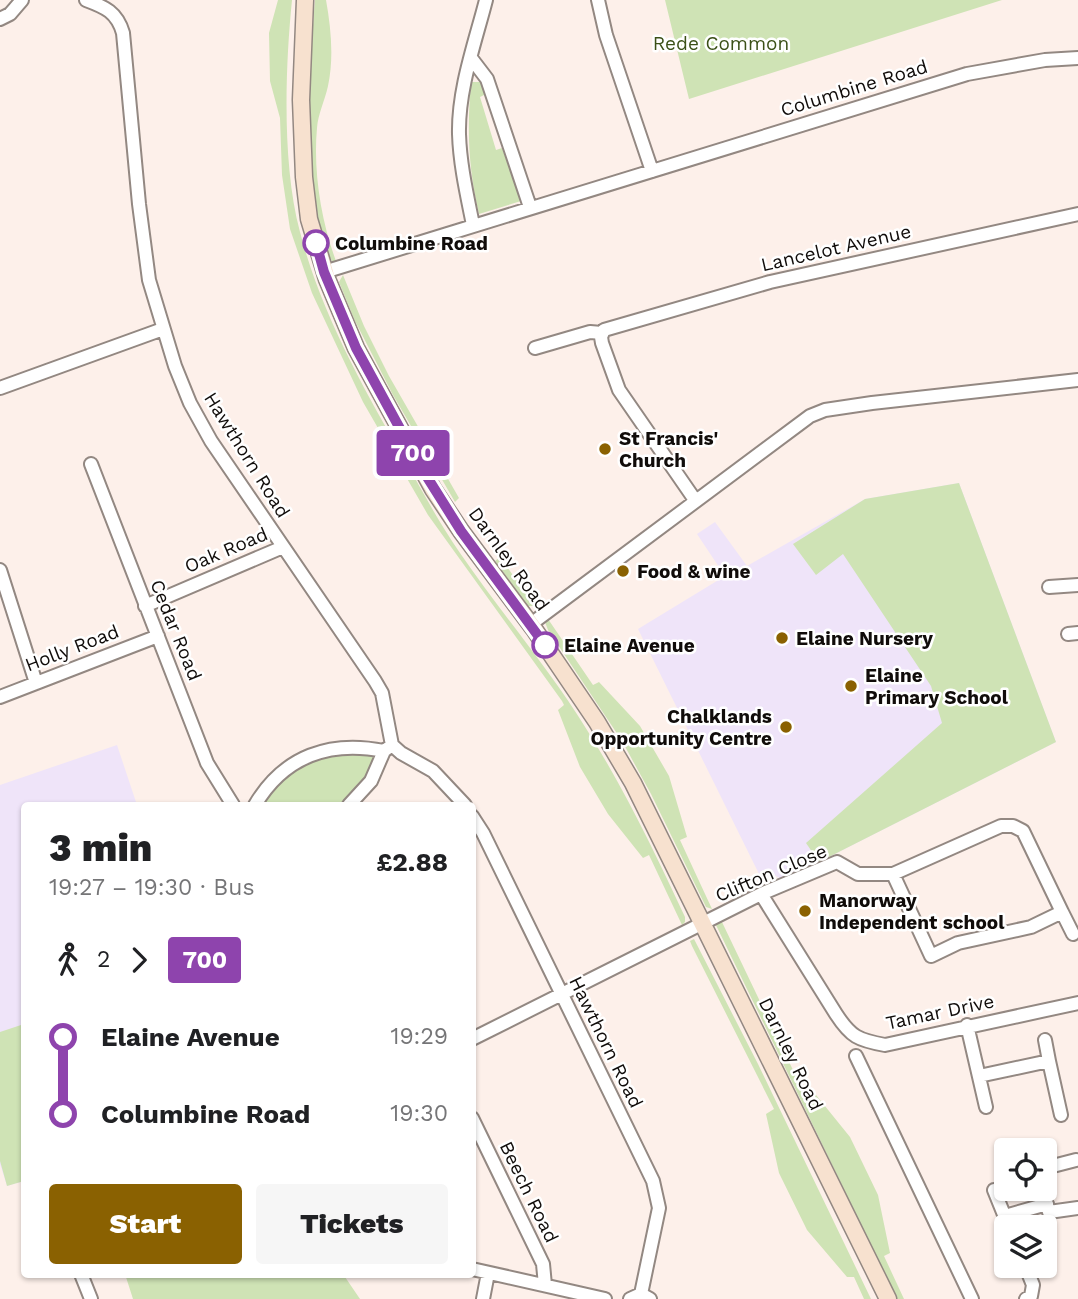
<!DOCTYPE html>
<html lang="en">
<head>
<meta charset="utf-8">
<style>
  body { margin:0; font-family:"Work Sans",sans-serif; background:#f6f6f6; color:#202124; height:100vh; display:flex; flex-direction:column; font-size:26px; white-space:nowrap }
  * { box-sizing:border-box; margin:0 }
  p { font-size:23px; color:#757577 }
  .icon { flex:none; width:38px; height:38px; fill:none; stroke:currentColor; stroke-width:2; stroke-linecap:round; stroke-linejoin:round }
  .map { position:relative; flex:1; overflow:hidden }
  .details { position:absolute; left:21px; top:802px; width:455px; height:476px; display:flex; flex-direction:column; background:#fff; border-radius:7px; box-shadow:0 2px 5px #0004 }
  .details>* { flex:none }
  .badge { padding:0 14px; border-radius:5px; font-size:24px; line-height:46px }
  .fabs { position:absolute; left:994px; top:1138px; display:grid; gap:14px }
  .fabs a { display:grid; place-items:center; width:63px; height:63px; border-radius:7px; background:#fff; box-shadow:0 2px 5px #0004; font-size:35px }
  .map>.badge { position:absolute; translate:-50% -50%; box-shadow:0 0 0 4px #fff }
  .legs { display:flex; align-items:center; gap:10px; height:77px; padding:0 28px; font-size:23px }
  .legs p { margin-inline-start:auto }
  .headline { display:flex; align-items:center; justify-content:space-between; height:119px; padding:0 28px }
  h1 { font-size:38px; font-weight:800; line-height:52px }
  .action { display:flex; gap:14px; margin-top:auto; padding:14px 28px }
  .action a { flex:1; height:80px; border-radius:7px; background:#8a6101; color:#fff; font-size:28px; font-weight:800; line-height:80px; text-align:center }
  .action a+a { background:#f6f6f6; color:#202124 }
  ul { padding:0 28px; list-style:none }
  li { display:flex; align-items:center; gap:24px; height:77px; font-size:26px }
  li i { display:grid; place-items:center; width:10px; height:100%; margin:0 9px; background:currentColor }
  li i::after { content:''; width:18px; height:18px; margin:-9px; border:5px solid; border-radius:50%; background:#fff }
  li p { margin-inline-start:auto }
  li:first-child i { background:linear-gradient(#0000 50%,currentColor 0) }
  li:last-child i { background:linear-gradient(currentColor 50%,#0000 0) }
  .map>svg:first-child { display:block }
</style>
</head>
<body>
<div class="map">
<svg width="1078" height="1299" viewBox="0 0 1078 1299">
  <rect width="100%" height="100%" fill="#fdf0ea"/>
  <path fill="#efe4f9" d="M 959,483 L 1056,742 L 819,862 L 781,879 L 774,875 L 762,880 L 638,629 L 725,576 L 697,534 L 715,522 L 747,566 L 865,499 Z
    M 117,745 L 137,805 L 24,805 L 24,1181 L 7,1186 L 0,1164 L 0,785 Z"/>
  <path fill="#cfe3b5" d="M 278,0 L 292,0 C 285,69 282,165 300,232 C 321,313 364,390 406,462 C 423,493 440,524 460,553 C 501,613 549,668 587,730 C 625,790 655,853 685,917 L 685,922 L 682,925 L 649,855 L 643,858 L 608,814 L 580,767 L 558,710 L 564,705 L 562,701 L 428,515 L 363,402 L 312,293 L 290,229 L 282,175 L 280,118 L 270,81 L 269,33 Z
    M 315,0 L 326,0 C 331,28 334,58 328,86 C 325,100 318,114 317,128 C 313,171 321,221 336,261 L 332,261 C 301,215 310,57 315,0 Z
    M 665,0 L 1002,0 L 689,99 Z
    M 471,82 L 481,82 L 486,94 L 480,97 L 496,150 L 502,148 L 521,201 L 479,214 C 468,167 467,129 471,82 Z
    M 343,275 L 364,326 L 389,376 L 459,498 L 455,502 L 393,395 L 355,321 L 339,282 Z
    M 959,483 L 1056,742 L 819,862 L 806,843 L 942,723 L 931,686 L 843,554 L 816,575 L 793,544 L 865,499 Z
    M 500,557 L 535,606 L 528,606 L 495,561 Z
    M 548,619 L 593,685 L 599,682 L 640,726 L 669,776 L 687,837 L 680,840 L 712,909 L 706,907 L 651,794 L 622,741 L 548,630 L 545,622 Z
    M 326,753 L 378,753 L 367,778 L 339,805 L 259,805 L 291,769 Z
    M 721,920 L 804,1093 L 812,1090 L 850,1137 L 878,1195 L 890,1253 L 884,1256 L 904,1299 L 897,1299 L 715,923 Z
    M 694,939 L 758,1064 L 871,1299 L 864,1299 L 854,1277 L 847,1277 L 807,1230 L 779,1173 L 766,1114 L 774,1109 L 692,946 L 690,941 Z
    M 24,1024 L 24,1181 L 7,1186 L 0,1161 L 0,1032 Z
    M 125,1274 L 343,1274 L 360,1299 L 133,1299 Z"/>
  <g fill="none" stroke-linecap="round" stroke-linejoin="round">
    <defs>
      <path id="street" d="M 86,0 C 105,7 117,12 123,33 L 139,204 L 149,280 L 175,366 L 190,403 L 211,441 L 375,681 L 382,693 L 392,745 L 401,753 L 433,771 L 465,805
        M 598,0 L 606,35 L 652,171
        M 0,19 L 10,14 L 22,0
        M 471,58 L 487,79 L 530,207
        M 473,225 C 467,195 460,165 459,134 C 458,89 475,43 486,0
        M 324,272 L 967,74 L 1045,60 L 1078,58
        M 535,348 L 590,332 L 602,333
        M 0,388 L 163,329
        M 91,464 L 207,763 L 233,805
        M 695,500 L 619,390 L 602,343 L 601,337 L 604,330 L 770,282 L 1078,214
        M 0,570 L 36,683
        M 1049,587 L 1078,585
        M 145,606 L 283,547
        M 531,624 L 810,416 L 825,410 L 872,403 L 1078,380
        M 1068,634 L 1078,633
        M 0,697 L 158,636
        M 255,805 C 284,756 330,740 384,751 L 392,745
        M 349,805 L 371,781 L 384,751
        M 472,816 L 483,833 L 653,1181 L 659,1208 L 641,1294
        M 761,894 L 836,1014 C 851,1037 858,1040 885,1045 L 1078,1003
        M 1062,912 L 1073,934
        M 967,1025 L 986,1107
        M 472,1039 L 761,894 L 837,862 L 858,874 L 893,874 L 1001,826 L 1013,826 L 1023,831 L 1062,912 L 1031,927 L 958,943 L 931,956 L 893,874
        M 1045,1040 L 1049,1061
        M 856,1056 L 972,1299
        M 979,1076 L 1049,1061 L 1061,1115
        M 472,1118 L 543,1264 L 545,1285
        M 1045,1168 L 1076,1160
        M 1042,1188 L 1049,1212 L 1078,1208
        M 994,1190 L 1009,1227
        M 1005,1216 L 1047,1204
        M 1025,1265 L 1033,1285 L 1031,1296 L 1026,1299
        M 472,1269 L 605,1299
        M 81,1274 L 91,1299
        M 483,1299 L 488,1273
        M 630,1299 L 641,1294 L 650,1299"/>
      <path id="secondary" d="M 305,0 L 301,100 L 304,177 L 309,219 L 327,279 L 356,348 L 433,489 L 461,531 L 534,629 L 597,722 L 633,783 L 888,1299"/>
    </defs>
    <use href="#street" stroke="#938882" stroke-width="16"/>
    <use href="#secondary" stroke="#938882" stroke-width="19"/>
    <use href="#street" stroke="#fff" stroke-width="12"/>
    <use href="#secondary" stroke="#f7e1cf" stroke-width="16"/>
  </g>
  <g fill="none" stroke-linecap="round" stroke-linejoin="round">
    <defs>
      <path id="line-1" d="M 316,243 L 324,272 L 356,348 L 422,469 L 461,531 L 545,645"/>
    </defs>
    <use href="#line-1" stroke="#fff" stroke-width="16"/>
    <use href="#line-1" stroke="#8e44ad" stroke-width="10"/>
  </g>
  <g fill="#fff" stroke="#8e44ad" stroke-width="3.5">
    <circle cx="316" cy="243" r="12"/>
    <circle cx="545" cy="645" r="12"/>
  </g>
  <g fill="#8a6101" stroke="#fff" stroke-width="2.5">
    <circle cx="605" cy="449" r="7"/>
    <circle cx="623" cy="571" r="7"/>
    <circle cx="782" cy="638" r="7"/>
    <circle cx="851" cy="686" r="7"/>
    <circle cx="786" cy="727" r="7"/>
    <circle cx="805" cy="911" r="7"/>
  </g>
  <g text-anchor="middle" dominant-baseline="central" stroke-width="5" stroke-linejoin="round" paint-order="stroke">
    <g font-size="19" fill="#3b5017" stroke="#fff">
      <text x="721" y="43">Rede Common</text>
    </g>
    <g font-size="19" fill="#100c0a" stroke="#fff">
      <text transform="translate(854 88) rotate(-17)">Columbine Road</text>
      <text transform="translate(836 248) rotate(-13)">Lancelot Avenue</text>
      <text transform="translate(247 455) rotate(58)">Hawthorn Road</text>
      <text transform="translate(226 550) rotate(-23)">Oak Road</text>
      <text transform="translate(509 559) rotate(54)">Darnley Road</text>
      <text transform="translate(176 630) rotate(68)">Cedar Road</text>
      <text transform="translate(72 648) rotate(-21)">Holly Road</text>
      <text transform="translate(771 873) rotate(-23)">Clifton Close</text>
      <text transform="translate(940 1012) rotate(-12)">Tamar Drive</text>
      <text transform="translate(606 1042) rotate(64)">Hawthorn Road</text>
      <text transform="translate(791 1054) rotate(64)">Darnley Road</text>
      <text transform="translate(529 1192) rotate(64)">Beech Road</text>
    </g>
    <g font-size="19" font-weight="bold" fill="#100c0a" stroke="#fff" text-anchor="start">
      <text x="335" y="243">Columbine Road</text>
      <text x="564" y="645">Elaine Avenue</text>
    </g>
    <g font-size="19" font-weight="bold" fill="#100c0a" stroke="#fff" text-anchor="start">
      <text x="619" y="438">St Francis'<tspan x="619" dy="22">Church</tspan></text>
      <text x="637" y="571">Food &amp; wine</text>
      <text x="796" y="638">Elaine Nursery</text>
      <text x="865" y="675">Elaine<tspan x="865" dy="22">Primary School</tspan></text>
      <text x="772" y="716" text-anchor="end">Chalklands<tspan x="772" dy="22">Opportunity Centre</tspan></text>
      <text x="819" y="900">Manorway<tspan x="819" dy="22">Independent school</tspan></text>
    </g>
  </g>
</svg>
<div class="fabs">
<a><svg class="icon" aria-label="locate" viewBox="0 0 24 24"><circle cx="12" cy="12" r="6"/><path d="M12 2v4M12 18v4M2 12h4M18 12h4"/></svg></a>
<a><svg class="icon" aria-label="layers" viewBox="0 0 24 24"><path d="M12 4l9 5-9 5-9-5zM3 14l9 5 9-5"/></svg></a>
</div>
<b class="badge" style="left:413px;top:453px;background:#8e44ad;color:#fff">700</b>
<section class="details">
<div class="headline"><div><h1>3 min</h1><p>19:27 – 19:30 · Bus</p></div><b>£2.88</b></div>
<div class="legs"><svg class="icon" aria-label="walk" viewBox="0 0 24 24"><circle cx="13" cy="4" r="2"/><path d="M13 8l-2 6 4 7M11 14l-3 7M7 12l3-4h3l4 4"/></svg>2<svg class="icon" aria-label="forward" viewBox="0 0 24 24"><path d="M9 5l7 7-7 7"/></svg><b class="badge" style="background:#8e44ad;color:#fff">700</b></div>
<ul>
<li><i style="color:#8e44ad"></i><b>Elaine Avenue</b><p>19:29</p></li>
<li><i style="color:#8e44ad"></i><b>Columbine Road</b><p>19:30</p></li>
</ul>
<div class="action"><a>Start</a><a>Tickets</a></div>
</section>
</div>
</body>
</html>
